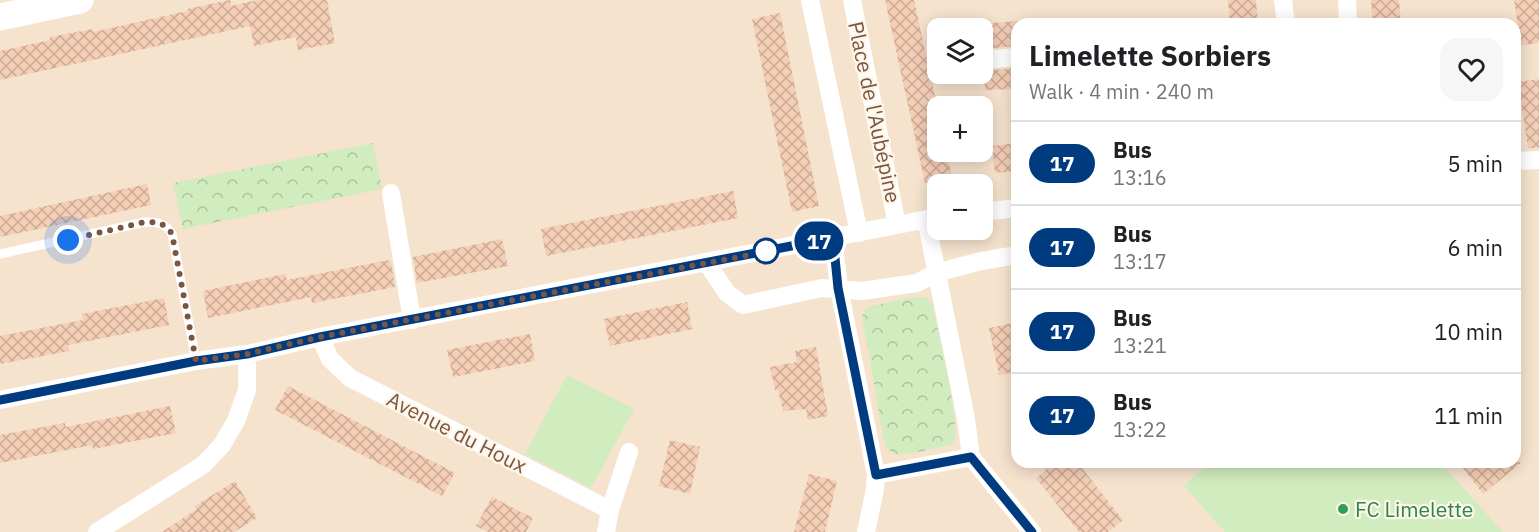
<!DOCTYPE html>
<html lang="en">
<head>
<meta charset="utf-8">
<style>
  body { margin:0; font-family:"IBM Plex Sans",sans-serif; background:#f6f6f6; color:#202124; height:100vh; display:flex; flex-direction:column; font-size:22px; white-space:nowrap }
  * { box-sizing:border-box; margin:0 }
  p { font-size:20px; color:#757577 }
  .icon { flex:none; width:33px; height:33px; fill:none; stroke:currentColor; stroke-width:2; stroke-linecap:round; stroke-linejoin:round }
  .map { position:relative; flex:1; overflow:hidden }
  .side { position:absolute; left:1011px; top:18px; width:510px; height:450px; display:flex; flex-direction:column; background:#fff; border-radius:18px; box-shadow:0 3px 15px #0003 }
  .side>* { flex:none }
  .badge { padding:0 12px; border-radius:20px; font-size:21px; line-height:39px }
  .controls { position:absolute; left:927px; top:18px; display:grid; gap:12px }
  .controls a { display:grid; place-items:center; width:66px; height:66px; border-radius:12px; background:#fff; box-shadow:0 3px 15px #0003; font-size:30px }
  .you { position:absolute; width:30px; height:30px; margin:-15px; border:4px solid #fff; border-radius:50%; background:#1a73e8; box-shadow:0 0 0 9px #1a73e833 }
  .map>.badge { position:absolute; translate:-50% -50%; box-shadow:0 0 0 3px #fff }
  .round { display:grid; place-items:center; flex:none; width:63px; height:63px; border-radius:18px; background:#f6f6f6 }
  .overview { display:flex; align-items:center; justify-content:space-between; height:102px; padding:0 18px }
  h1 { font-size:28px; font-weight:700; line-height:45px }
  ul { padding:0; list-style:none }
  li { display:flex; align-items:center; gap:18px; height:84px; padding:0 18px; border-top:2px solid #e0e0e0 }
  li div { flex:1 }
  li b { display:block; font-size:22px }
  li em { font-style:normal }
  li .badge { min-width:66px; font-weight:700; text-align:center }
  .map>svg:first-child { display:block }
</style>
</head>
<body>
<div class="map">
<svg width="1539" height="532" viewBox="0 0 1539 532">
  <defs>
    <pattern id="forest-crowns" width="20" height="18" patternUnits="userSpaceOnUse" patternTransform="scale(1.5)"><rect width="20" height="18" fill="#d1ecbe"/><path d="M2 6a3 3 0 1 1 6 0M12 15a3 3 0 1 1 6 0" fill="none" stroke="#aec29c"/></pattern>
    <pattern id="building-cross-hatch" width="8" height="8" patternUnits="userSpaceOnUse" patternTransform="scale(1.5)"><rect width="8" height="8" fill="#f5ceb6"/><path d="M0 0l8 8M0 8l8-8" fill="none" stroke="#cbaa96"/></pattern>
  </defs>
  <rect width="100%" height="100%" fill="#fef2e0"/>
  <path fill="#f6e3ce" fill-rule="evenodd" d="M 0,0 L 1539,0 L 1539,532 L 0,532 ZM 1017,24 L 1515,24 L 1515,462 L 1017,462 ZM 938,28 L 982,28 L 982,74 L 938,74 ZM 938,106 L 982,106 L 982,152 L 938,152 ZM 938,184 L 982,184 L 982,230 L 938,230 Z"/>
  <path fill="#d1ecbe" d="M 567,375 L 634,409 L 591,488 L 525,454 Z
    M 1210,462 L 1440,462 L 1503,532 L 1225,532 L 1184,486 Z"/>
  <path fill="url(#forest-crowns)" d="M 373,143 L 382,189 L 183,229 L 173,183 Z
    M 925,297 L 932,303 C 937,328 963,428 953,444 C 933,448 914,455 894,454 L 886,447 L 884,440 L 862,316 L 867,308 L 871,306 L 910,298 Z"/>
  <path fill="url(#building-cross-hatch)" d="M 230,0 L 231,6 L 257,0 L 327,0 L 335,43 L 298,50 L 296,37 L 254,46 L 250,26 L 0,80 L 0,51 L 50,40 L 50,37 L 93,29 L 93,32 L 187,11 L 187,9 Z
    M 885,0 L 914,0 L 938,110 L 938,152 L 946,152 L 952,177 L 925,183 Z
    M 1228,0 L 1256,0 L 1258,24 L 1230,24 Z
    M 1371,0 L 1399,0 L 1401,24 L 1373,24 Z
    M 1514,0 L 1539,0 L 1539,43 L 1521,45 Z
    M 780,13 L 819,206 L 792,212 L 752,19 Z
    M 1017,21 L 1017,46 L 982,49 L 982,24 Z
    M 1017,68 L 1017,89 L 985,90 L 984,71 Z
    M 1539,79 L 1539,148 L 1528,148 L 1518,82 Z
    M 1017,143 L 1017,171 L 995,173 L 992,146 Z
    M 147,184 L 151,205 L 0,237 L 0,216 Z
    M 733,191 L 738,218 L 546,256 L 541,229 Z
    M 502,239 L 508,266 L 417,283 L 413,257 Z
    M 389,260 L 391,261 L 395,287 L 312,303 L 311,297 L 208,318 L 203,291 L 285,274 L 287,280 Z
    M 164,298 L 169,325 L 68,345 L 69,351 L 0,364 L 0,336 L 83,320 L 82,314 Z
    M 687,302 L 692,329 L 610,346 L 604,319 Z
    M 1017,322 L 1017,371 L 999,375 L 989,328 Z
    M 530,334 L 535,361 L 453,377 L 447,350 Z
    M 816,347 L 828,416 L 808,420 L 806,409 L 783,411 L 778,390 L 775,390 L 770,367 L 797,362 L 795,351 Z
    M 288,386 L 455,473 L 442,496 L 275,410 Z
    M 170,406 L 176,433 L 93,449 L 92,445 L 0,463 L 0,435 L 65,423 L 66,427 Z
    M 670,440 L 700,447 L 690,494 L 659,486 Z
    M 1040,462 L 1077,462 L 1123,520 L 1108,532 L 1079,532 L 1036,478 L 1046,470 Z
    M 1458,462 L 1522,462 L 1483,494 Z
    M 809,474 L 837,481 L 825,532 L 794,532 Z
    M 235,481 L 257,518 L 234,532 L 162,532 L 197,509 L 195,506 Z
    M 492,497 L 533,518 L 526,532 L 488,532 L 476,526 Z"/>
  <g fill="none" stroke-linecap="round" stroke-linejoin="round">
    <path stroke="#fff" stroke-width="9" d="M 0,254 L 145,222 C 158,222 165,223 172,234 L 196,361"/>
    <path stroke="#fff" stroke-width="18" d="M 810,0 L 859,233
      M 852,0 L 897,225
      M 1283,0 L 1286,24
      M 1347,0 L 1348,24
      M 982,60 L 1017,57
      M 1515,161 L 1539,160
      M 391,193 L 412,320
      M 982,212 L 1017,208
      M 926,219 L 966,419 L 971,457 L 1032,532
      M 833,239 L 839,288 L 876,475 L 875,489 L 866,532
      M 707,263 L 727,293 L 743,305 L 822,288 L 862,291 L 917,283 L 936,273 L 981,261 L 1017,255
      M 320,337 L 330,359 L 350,378 L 610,510
      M 0,400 L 196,361 L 247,354 L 320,337 L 938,217
      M 876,475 L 971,457
      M 97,532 L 203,465 L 222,445 L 236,421 L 247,390 L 247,354
      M 606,532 L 610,510 L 629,452"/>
    <path stroke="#fff" stroke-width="27" d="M 0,17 L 80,0"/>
  </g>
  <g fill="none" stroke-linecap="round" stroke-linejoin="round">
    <defs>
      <path id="line" d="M 0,400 L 196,361 L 247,354 L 320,337 L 833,238 L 838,288 L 876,475 L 971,457 L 1032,532"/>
    </defs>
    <use href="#line" stroke="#fff" stroke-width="14"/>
    <use href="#line" stroke="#003b80" stroke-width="9"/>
    <path stroke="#775646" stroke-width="6" stroke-dasharray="0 10.8" d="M 68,240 L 145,222 C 158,222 165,223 172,234 L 196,361 L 247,354 L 320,337 L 770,251 L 766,251"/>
  </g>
  <circle fill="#fff" stroke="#003b80" stroke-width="3" cx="766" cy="251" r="12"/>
  <circle fill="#2e9e5b" stroke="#fff6e8" stroke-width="2" cx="1343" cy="509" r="6"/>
  <g text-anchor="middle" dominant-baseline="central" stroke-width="4.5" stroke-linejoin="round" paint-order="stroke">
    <g font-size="21" fill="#775646" stroke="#fff6e8">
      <text transform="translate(875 112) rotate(78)">Place de l'Aubépine</text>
      <text transform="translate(457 432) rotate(27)">Avenue du Houx</text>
    </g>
    <g font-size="21" fill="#27864d" stroke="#fff6e8" text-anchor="start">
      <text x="1355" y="509">FC Limelette</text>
    </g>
  </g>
</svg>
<div class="controls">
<a><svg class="icon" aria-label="layers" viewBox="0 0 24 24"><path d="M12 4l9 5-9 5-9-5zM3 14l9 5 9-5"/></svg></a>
<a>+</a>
<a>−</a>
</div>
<div class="you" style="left:68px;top:240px"></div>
<b class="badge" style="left:819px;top:241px;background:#003b80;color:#fff">17</b>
<section class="side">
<div class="overview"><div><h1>Limelette Sorbiers</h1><p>Walk · 4 min · 240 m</p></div><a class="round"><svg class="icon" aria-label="heart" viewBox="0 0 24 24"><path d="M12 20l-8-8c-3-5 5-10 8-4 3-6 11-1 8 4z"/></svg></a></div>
<ul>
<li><span class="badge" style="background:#003b80;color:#fff">17</span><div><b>Bus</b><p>13:16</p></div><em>5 min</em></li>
<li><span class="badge" style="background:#003b80;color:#fff">17</span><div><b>Bus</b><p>13:17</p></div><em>6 min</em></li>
<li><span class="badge" style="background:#003b80;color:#fff">17</span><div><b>Bus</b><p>13:21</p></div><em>10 min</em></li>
<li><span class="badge" style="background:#003b80;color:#fff">17</span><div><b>Bus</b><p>13:22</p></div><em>11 min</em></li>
</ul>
</section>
</div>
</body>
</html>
